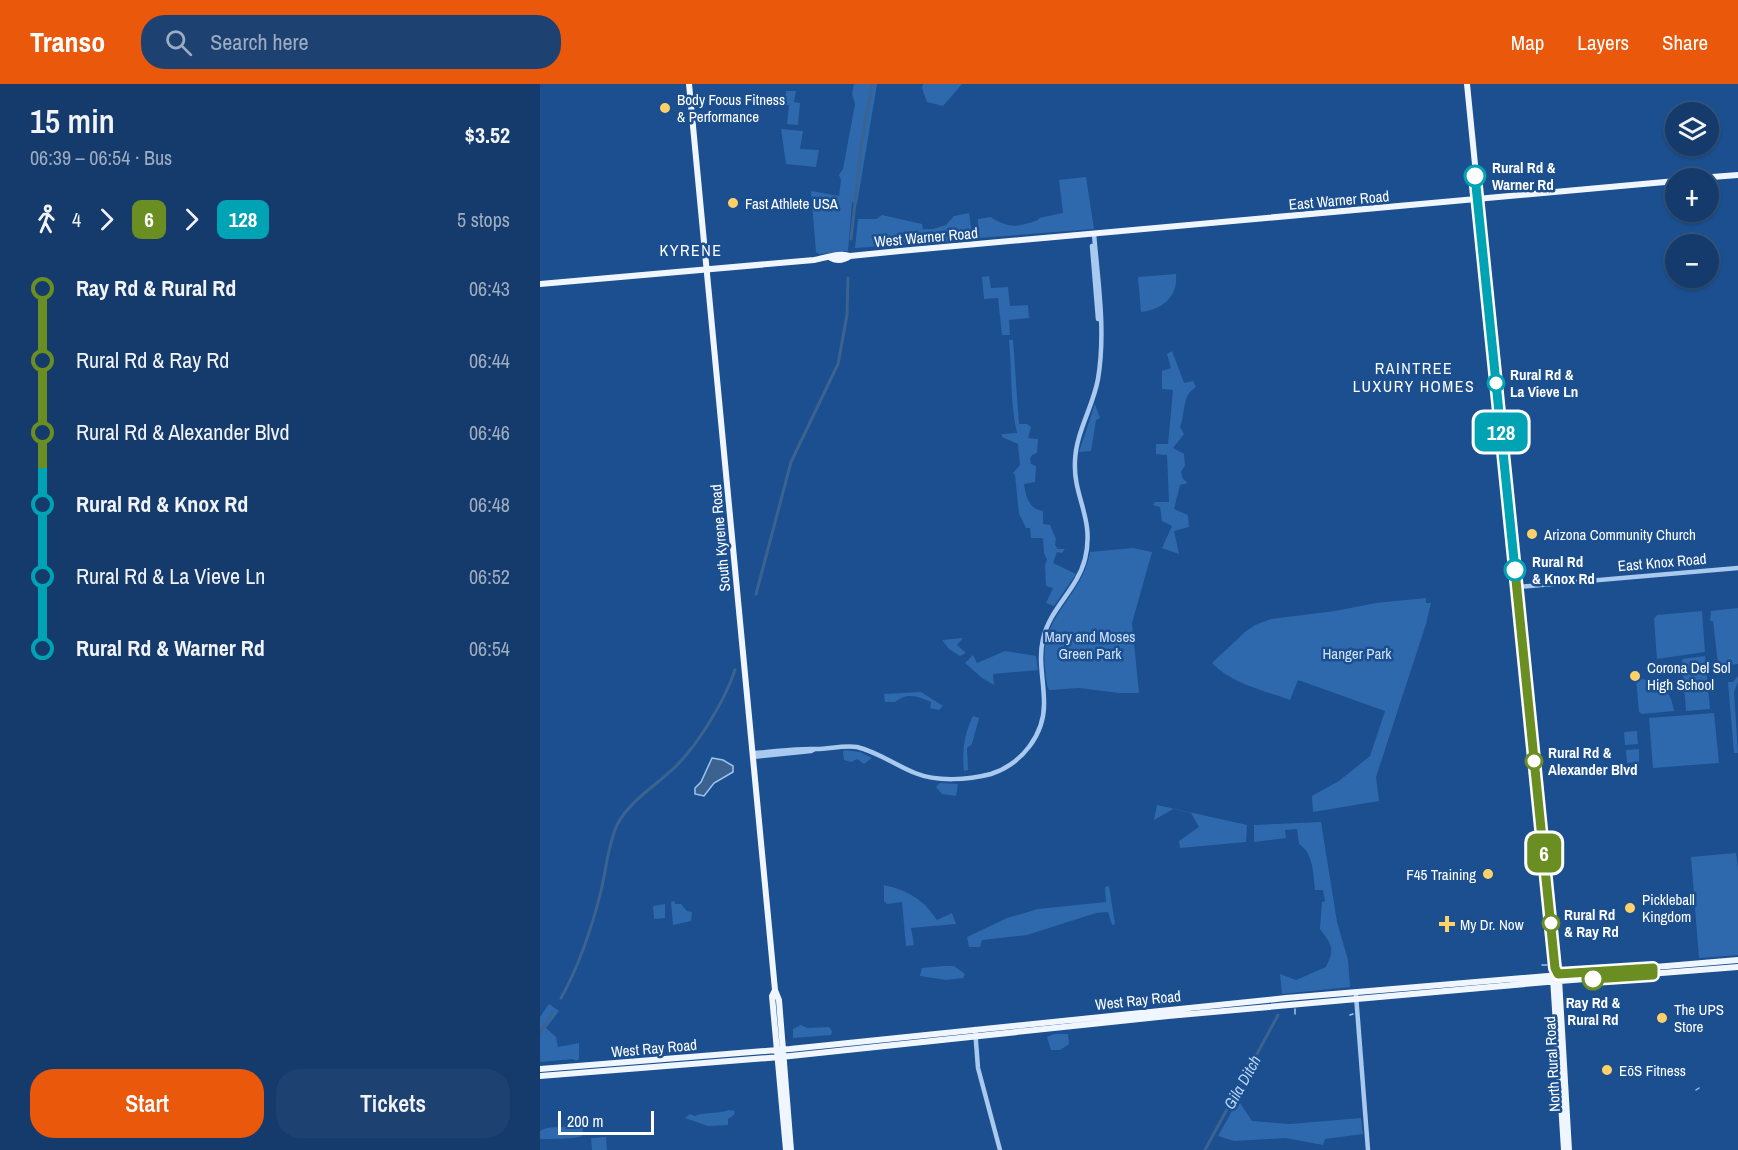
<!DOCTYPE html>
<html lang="en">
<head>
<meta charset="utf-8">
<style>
  body { margin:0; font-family:"Archivo Narrow",sans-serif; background:#1d4271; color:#f1f3f6; height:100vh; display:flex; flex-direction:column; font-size:22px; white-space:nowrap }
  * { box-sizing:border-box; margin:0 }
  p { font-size:20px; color:#9dadc1 }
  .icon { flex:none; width:33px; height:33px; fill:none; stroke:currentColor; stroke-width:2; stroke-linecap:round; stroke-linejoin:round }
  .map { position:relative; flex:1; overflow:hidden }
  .drawer { display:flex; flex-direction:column; background:#143b6b; width:540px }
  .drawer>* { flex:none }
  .badge { padding:0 12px; border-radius:9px; font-size:21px; line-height:39px }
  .tools { position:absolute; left:1125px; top:18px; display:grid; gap:12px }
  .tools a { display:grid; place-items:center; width:54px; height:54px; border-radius:50%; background:#143b6b; box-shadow:0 2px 4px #0004,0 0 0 2px #33557e; font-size:30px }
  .scale { position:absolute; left:18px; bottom:15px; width:96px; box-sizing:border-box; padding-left:6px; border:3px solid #fff; border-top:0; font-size:16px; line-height:21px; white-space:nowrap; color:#fff; -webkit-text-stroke:4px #1b4f8f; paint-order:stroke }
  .map>.badge { position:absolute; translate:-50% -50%; box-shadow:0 0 0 3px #fff }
  .legs { display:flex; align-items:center; gap:9px; height:66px; padding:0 30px; font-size:20px }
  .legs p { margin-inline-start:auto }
  .summary { display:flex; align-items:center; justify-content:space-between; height:102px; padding:0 30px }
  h1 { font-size:33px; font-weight:600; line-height:45px }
  .cta { display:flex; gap:12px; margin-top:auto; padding:12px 30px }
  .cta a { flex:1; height:69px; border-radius:24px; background:#ea580c; color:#fff; font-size:24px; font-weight:600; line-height:69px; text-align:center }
  .cta a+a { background:#1d4271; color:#f1f3f6 }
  ul { padding:0 30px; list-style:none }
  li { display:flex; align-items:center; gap:21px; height:72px; font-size:22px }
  li i { display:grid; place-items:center; width:9px; height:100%; margin:0 8px; background:currentColor }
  li i::after { content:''; width:15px; height:15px; margin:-8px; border:4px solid; border-radius:50%; background:#143b6b }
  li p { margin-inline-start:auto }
  li:first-child i { background:linear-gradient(#0000 50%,currentColor 0) }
  li:last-child i { background:linear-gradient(currentColor 50%,#0000 0) }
  header { display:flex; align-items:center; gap:36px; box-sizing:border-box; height:84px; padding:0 30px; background:#ea580c; color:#fff }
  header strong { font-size:28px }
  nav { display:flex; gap:33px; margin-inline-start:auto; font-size:21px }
  .search { width:420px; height:54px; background:#1d4271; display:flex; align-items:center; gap:15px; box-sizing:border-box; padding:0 21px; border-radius:24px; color:#9dadc1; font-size:22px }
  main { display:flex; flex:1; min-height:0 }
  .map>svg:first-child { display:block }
</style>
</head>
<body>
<header>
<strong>Transo</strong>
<div class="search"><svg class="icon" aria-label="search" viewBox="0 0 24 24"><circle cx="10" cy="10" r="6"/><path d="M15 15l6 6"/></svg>Search here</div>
<nav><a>Map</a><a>Layers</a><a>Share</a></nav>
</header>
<main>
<section class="drawer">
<div class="summary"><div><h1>15 min</h1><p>06:39 – 06:54 · Bus</p></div><b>$3.52</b></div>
<div class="legs"><svg class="icon" aria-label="walk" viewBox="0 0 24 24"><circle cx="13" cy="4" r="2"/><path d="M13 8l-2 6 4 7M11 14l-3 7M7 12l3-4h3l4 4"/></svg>4<svg class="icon" aria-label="forward" viewBox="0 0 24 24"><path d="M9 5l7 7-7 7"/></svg><b class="badge" style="background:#6b8e23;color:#fff">6</b><svg class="icon" aria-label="forward" viewBox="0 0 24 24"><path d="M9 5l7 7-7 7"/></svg><b class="badge" style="background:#00a3b4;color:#fff">128</b><p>5 stops</p></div>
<ul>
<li><i style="color:#6b8e23"></i><b>Ray Rd &amp; Rural Rd</b><p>06:43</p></li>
<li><i style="color:#6b8e23"></i><span>Rural Rd &amp; Ray Rd</span><p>06:44</p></li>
<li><i style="color:#6b8e23"></i><span>Rural Rd &amp; Alexander Blvd</span><p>06:46</p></li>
<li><i style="color:#00a3b4"></i><b>Rural Rd &amp; Knox Rd</b><p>06:48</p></li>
<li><i style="color:#00a3b4"></i><span>Rural Rd &amp; La Vieve Ln</span><p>06:52</p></li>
<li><i style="color:#00a3b4"></i><b>Rural Rd &amp; Warner Rd</b><p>06:54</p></li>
</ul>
<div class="cta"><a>Start</a><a>Tickets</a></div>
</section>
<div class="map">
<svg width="1198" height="1066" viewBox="0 0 1198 1066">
  <rect width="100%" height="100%" fill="#1b4f8f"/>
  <path fill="#2e69ad" d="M 314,0 L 337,0 L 317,120 L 312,118 L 308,167 L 279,170 L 276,168 L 271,107 L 299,112 L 301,96 L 299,91 L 303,85 L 315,20 L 312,10 Z
    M 383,0 L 422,0 L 403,22 L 387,18 L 382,4 Z
    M 246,7 L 256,7 L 254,18 L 260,19 L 258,41 L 247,40 L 249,21 L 245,21 Z
    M 241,45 L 263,47 L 260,65 L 279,66 L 276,83 L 246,80 Z
    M 546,93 L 554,145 L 438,154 L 438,135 L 451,133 C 469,145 478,143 498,136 L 499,134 L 523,129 L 519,96 Z
    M 429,129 L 433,156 L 315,164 L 318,135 L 336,135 L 342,131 L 382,140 L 383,145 L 393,145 L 406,141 L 414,132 Z
    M 636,190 C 638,214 622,225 601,228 L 598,193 Z
    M 449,192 L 451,204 L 468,203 L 470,222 L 488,221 L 489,234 L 469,236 L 470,251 L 462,251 L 458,214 L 444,215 L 442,193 Z
    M 469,256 L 473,256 L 479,340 L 487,340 L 491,343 L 488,354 L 498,355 L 497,369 L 492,371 L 490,375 L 491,380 L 496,382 L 495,398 L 484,400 C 486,414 489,425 503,427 L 503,440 L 510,441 L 516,455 L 515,461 L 518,465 L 525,465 L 522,469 L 517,468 L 513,479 L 536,490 L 514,522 L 506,519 L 513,504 L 506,502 L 505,481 L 507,476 L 504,469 L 503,454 L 491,454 L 490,444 L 486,444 L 479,430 L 475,391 L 473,389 L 480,381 L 478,360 L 462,353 L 462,350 L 477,349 C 470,319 472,287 469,256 Z
    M 632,267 L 644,299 L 653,297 L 656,303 C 641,312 646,329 640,343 L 644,350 L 633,364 L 644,370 L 645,382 L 641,388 L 643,395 L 647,398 L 647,399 L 640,401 L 634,425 L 648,431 L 649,443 L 634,447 L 639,470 L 622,464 L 632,442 L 622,437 L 620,423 L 613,421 L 615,418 L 629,418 L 627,371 L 616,370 L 616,360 L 628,360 L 633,306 L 622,305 L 622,287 L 631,284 L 627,270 Z
    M 555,320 L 560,334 L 556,336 L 551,367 L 539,368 Z
    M 593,464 L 612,468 L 592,539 L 599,609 L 579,609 L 539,604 L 509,606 C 506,600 506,591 505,584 C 499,530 542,515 550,468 Z
    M 886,514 L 886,519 L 891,519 L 886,540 L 836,693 L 839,717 L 773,728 L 772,712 L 799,697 L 830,672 L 845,627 L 758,596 L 750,616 C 723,606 692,600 672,579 L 705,548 L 715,541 L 731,535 L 795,527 L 836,519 Z
    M 1198,524 L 1198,580 L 1181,582 L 1178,580 L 1173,537 L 1170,537 L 1171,527 Z
    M 1162,527 L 1165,568 L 1117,575 L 1114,535 L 1117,531 Z
    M 423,554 L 417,561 L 426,569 L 420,572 L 409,565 L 402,556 Z
    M 465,567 L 496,572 L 498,586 L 453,590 L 454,601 L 442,594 L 425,579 L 433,571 L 437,579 Z
    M 1165,572 L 1170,625 L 1146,627 L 1142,575 Z
    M 1198,592 L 1198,598 L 1194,608 L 1198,669 L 1194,669 L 1188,598 L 1193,598 Z
    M 1096,595 C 1119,594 1131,605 1134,627 L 1102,630 L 1099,628 Z
    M 381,608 L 403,622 L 399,626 L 390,624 L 391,618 C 378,612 367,608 355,618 L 345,618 L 344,610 Z
    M 1174,629 L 1179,679 L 1113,684 L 1109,634 Z
    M 433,632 L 439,634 L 432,660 L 427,664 L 428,686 L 424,687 C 422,667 424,650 433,632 Z
    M 1097,647 L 1098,660 L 1085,661 L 1084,648 Z
    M 1099,665 L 1099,678 L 1087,679 L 1086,666 Z
    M 304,666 L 320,668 L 332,674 L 324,680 L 317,675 L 311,678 L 304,676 L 303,669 Z
    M 400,699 L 418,700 L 416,712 L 402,710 L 396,703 Z
    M 617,721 L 707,741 L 706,758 L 640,764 L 639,757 L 659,743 L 651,729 L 633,725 L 614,736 Z
    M 781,738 L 797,838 L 808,876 L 810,903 L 742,910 L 740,890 L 756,896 L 786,883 C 795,864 792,861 780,845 L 782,818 L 785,817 L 783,806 L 775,806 C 773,790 774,770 759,760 L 757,745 L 745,746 L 746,754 L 714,758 L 714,741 Z
    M 1196,769 L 1198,784 L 1198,871 L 1159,874 L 1151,773 Z
    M 344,801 C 369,807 383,815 397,836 L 412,829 L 416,840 L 371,844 L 374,861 L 366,862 L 362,818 L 347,820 L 344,817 Z
    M 569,802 L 575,840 L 572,841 L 568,828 L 556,829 L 487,851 L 442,856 L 440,863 L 429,863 L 427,853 L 467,834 L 498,825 L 566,818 L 565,803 Z
    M 134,817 L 135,820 L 141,820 L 147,827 L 152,828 L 151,837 L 133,841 L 131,818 Z
    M 125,820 L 125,834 L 114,835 L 113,822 Z
    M 404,882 L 414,882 L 425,890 L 423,894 L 406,896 L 380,892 L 382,884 Z
    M 9,920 L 19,927 L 6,944 L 16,953 L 18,963 L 39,959 L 39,975 L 36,977 L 33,975 L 0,978 L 0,933 Z
    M 261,941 L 267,944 L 289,943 L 292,947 L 291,951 L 253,954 L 253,945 Z
    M 514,950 L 528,950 L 529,960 L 520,966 L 511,966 L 507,953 Z
    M 698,1016 L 712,1037 L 750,1040 L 821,1034 L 823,1050 L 785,1055 L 783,1061 L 746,1054 L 694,1057 L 678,1052 Z
    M 189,1026 L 195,1027 L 194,1031 L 188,1035 L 188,1041 L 168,1042 L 145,1034 L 150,1030 L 155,1032 C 167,1027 175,1031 189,1026 Z
    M 35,1040 L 40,1041 L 43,1045 L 42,1052 C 36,1055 8,1055 0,1055 L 0,1047 C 11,1040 23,1046 35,1040 Z
    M 66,1053 L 67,1066 L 52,1066 L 51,1054 Z"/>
  <path fill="#3c6290" stroke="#9cc4f0" stroke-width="1.5" d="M 172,674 L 183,676 L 193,682 L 193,688 L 174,699 L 164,712 L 155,710 L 155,704 L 161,698 Z"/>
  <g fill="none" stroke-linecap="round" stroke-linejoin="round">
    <path stroke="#9cc4f0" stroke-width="1.5" d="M 1002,881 L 1007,881
      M 1048,901 L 1049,905
      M 755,925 L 755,930
      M 810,931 L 813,930
      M 1009,966 L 1013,966
      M 1156,1006 L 1159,1004"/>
    <path stroke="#3c6290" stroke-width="3" d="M 311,155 L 322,56 L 332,0
      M 216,510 L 251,378 L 298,280 L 307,231 L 308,194
      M 21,914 C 39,882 52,843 61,807 C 66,786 68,761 77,741 C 89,717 117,701 135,683 C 158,661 185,616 195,586
      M 0,949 L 13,928
      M 665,1066 L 738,931"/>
    <path stroke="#a9c9ee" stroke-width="4.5" d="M 552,162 L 558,235
      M 977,503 L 1198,484
      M 213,669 C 234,668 255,664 276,665 C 290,665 303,661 317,663 C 338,668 355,681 375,689 C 397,698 428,696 451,690 C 482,680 505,650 504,618 C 504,597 498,576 503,555 C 510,524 537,506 545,475 C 555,434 533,414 535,377 C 536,348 553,323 558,295 C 566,247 558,198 554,150
      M 213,673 L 271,667 L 275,665
      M 816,911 L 828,1066
      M 435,945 L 438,984 L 460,1066"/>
    <path stroke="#f0f6ff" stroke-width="6" d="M 149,0 L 235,906 L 239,916 L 251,1066
      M 927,0 L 1015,884 L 1013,894 L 1024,1066
      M 1159,94 L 1198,91
      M 291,174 C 297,177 304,176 310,172 L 360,167 L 1136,97
      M 0,200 L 274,176 C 286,174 300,168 310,172
      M 1019,895 L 1029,1066
      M 235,906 L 232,912 L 246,1066
      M 0,985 L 250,965 L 746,914 L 1198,876
      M 0,992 L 241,973 L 628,932 L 1007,898 L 1198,883"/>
  </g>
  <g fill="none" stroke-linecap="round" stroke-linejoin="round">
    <defs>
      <path id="line-1" d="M 975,486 L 1015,884 L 1018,890 L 1113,884 L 1113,891 L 1053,895"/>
      <path id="line-2" d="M 935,92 L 975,486"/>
    </defs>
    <use href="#line-1" stroke="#fff" stroke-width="14"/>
    <use href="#line-2" stroke="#fff" stroke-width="14"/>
    <use href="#line-1" stroke="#6b8e23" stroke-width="9"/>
    <use href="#line-2" stroke="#00a3b4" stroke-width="9"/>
  </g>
  <g fill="#ffd166" stroke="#1b4f8f" stroke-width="2">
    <circle cx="125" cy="24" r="6"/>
    <circle cx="193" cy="119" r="6"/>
    <circle cx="992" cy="450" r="6"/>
    <circle cx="1095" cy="592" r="6"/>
    <circle cx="948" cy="790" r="6"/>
    <circle cx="1090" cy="824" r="6"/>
    <path d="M904 831h6v6h6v6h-6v6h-6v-6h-6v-6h6z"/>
    <circle cx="1122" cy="934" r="6"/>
    <circle cx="1067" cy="986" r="6"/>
  </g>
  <g fill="#fff" stroke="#00a3b4" stroke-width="3">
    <circle cx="935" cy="92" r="10"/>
    <circle cx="956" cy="299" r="8"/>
    <circle cx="975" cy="486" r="10"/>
  </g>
  <g fill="#fff" stroke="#6b8e23" stroke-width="3">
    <circle cx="994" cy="677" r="8"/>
    <circle cx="1011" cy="839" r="8"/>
    <circle cx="1053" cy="895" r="10"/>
  </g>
  <g text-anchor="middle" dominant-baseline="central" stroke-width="5" stroke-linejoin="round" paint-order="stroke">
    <g font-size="15" fill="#fff" stroke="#1b4f8f" text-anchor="start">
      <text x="137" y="15">Body Focus Fitness<tspan x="137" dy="17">&amp; Performance</tspan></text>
      <text x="205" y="119">Fast Athlete USA</text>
      <text x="1004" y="450">Arizona Community Church</text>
      <text x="1107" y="583">Corona Del Sol<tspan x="1107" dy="17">High School</tspan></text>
      <text x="936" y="790" text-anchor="end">F45 Training</text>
      <text x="1102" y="815">Pickleball<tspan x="1102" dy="17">Kingdom</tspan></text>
      <text x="920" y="840">My Dr. Now</text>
      <text x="1134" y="925">The UPS<tspan x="1134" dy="17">Store</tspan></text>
      <text x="1079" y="986">EōS Fitness</text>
    </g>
    <g font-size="15" font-weight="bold" fill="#fff" stroke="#1b4f8f" text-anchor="start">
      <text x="952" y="83">Rural Rd &amp;<tspan x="952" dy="17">Warner Rd</tspan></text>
      <text x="970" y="290">Rural Rd &amp;<tspan x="970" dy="17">La Vieve Ln</tspan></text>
      <text x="992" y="477">Rural Rd<tspan x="992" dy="17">&amp; Knox Rd</tspan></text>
      <text x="1008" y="668">Rural Rd &amp;<tspan x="1008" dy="17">Alexander Blvd</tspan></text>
      <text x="1024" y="830">Rural Rd<tspan x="1024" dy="17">&amp; Ray Rd</tspan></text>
      <text x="1053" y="918" text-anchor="middle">Ray Rd &amp;<tspan x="1053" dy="17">Rural Rd</tspan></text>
    </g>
    <g font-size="15" fill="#fff" stroke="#1b4f8f">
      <text transform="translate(799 116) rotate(-5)">East Warner Road</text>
      <text transform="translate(386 153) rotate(-5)">West Warner Road</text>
      <text transform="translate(180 454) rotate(-95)">South Kyrene Road</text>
      <text transform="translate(1122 478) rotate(-5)">East Knox Road</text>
      <text transform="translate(598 916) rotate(-6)">West Ray Road</text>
      <text transform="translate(114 964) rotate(-5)">West Ray Road</text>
      <text transform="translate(1012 980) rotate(-93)">North Rural Road</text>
    </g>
    <g font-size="15" fill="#cfe3fa" stroke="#1b4f8f">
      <text x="550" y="552">Mary and Moses<tspan x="550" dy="17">Green Park</tspan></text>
      <text x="817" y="569">Hanger Park</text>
    </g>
    <g font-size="16" letter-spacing="1.5" fill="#fff" stroke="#1b4f8f">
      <text x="151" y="166">KYRENE</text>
      <text x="874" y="284">RAINTREE<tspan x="874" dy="18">LUXURY HOMES</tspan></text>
    </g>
    <g font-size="16" font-style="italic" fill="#b5d3f5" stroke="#1b4f8f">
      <text transform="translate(702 998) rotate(-61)">Gila Ditch</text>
    </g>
  </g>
</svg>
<div class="tools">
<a><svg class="icon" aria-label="layers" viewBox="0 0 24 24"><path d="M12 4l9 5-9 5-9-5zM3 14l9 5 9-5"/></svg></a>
<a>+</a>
<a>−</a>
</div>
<div class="scale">200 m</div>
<b class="badge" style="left:1004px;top:769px;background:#6b8e23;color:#fff">6</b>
<b class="badge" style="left:961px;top:348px;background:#00a3b4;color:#fff">128</b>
</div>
</main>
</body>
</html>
